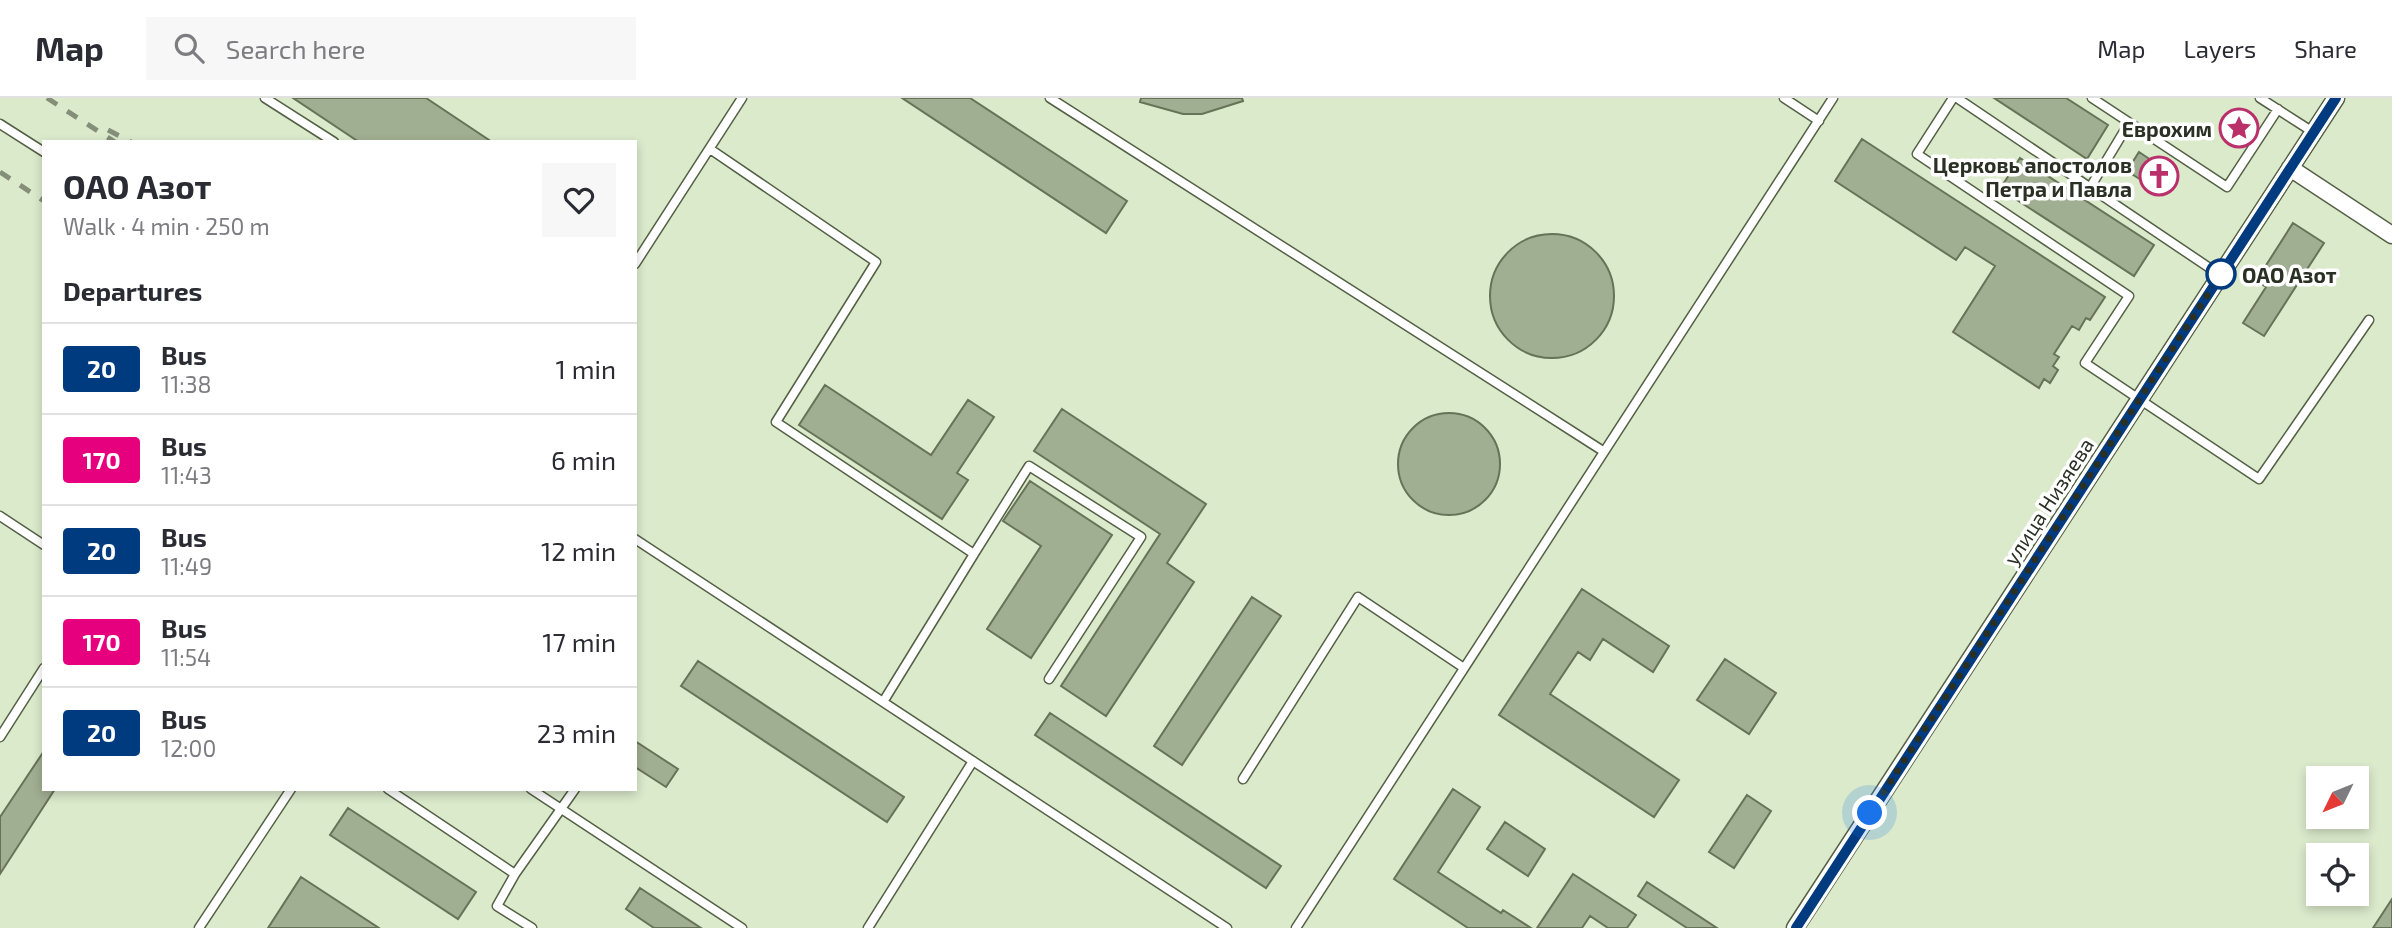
<!DOCTYPE html>
<html lang="en">
<head>
<meta charset="utf-8">
<style>
  body { margin:0; font-family:"Exo 2",sans-serif; background:#f7f7f7; color:#2b2b33; height:100vh; display:flex; flex-direction:column; font-size:26px; white-space:nowrap }
  * { box-sizing:border-box; margin:0 }
  p { font-size:23px; color:#7c7c81 }
  .icon { flex:none; width:38px; height:38px; fill:none; stroke:currentColor; stroke-width:2; stroke-linecap:round; stroke-linejoin:round }
  .map { position:relative; flex:1; overflow:hidden }
  .panel { position:absolute; left:42px; top:42px; width:595px; height:651px; display:flex; flex-direction:column; background:#fff; border-radius:0px; box-shadow:0 4px 10px #0003 }
  .panel>* { flex:none }
  .badge { padding:0 14px; border-radius:5px; font-size:24px; line-height:46px }
  .needle { width:46px; rotate:227deg }
  .buttons { position:absolute; left:2306px; top:668px; display:grid; gap:14px }
  .buttons a { display:grid; place-items:center; width:63px; height:63px; border-radius:0px; background:#fff; box-shadow:0 4px 10px #0003; font-size:35px }
  .you { position:absolute; width:35px; height:35px; margin:-18px; border:5px solid #fff; border-radius:50%; background:#1a73e8; box-shadow:0 0 0 10px #1a73e833 }
  .map>.badge { position:absolute; translate:-50% -50%; box-shadow:0 0 0 4px #fff }
  h2 { padding:0 21px; font-size:26px; line-height:63px }
  .round { display:grid; place-items:center; flex:none; width:74px; height:74px; border-radius:0px; background:#f7f7f7 }
  .headline { display:flex; align-items:center; justify-content:space-between; height:119px; padding:0 21px }
  h1 { font-size:33px; font-weight:700; line-height:52px }
  ul { padding:0; list-style:none }
  li { display:flex; align-items:center; gap:21px; height:91px; padding:0 21px; border-top:2px solid #e1e1e2 }
  li div { flex:1 }
  li b { display:block; font-size:26px }
  li em { font-style:normal }
  li .badge { min-width:77px; font-weight:700; text-align:center }
  header { display:flex; align-items:center; gap:42px; box-sizing:border-box; height:98px; padding:0 35px; background:#fff; border-bottom:2px solid #e1e1e2 }
  header strong { font-size:33px }
  nav { display:flex; gap:38px; margin-inline-start:auto; font-size:24px }
  .search { width:490px; height:63px; background:#f7f7f7; display:flex; align-items:center; gap:18px; box-sizing:border-box; padding:0 24px; border-radius:0px; color:#7c7c81; font-size:26px }
  .map>svg:first-child { display:block }
</style>
</head>
<body>
<header>
<strong>Map</strong>
<div class="search"><svg class="icon" aria-label="search" viewBox="0 0 24 24"><circle cx="10" cy="10" r="6"/><path d="M15 15l6 6"/></svg>Search here</div>
<nav><a>Map</a><a>Layers</a><a>Share</a></nav>
</header>
<div class="map">
<svg width="2392" height="830" viewBox="0 0 2392 830">
  <rect width="100%" height="100%" fill="#dbeacb"/>
  <path fill="#a0ae91" stroke="#667357" stroke-width="2" d="M 293,0 L 426,0 L 492,44 L 359,44 Z
    M 902,0 L 970,0 L 1127,103 L 1106,135 Z
    M 1141,0 L 1242,0 L 1243,3 L 1202,16 L 1183,16 L 1140,4 Z
    M 1994,0 L 2066,0 L 2108,27 L 2087,61 Z
    M 1862,41 L 2105,199 L 2090,222 L 2086,220 L 2079,232 L 2072,228 L 2054,256 L 2059,259 L 2053,268 L 2058,272 L 2050,285 L 2044,281 L 2039,290 L 1953,234 L 1995,168 L 1965,149 L 1956,162 L 1835,83 Z
    M 2139,54 L 2175,78 L 2163,96 L 2127,73 Z
    M 2020,60 L 2154,147 L 2134,178 L 2000,91 Z
    M 2293,125 L 2324,145 L 2264,238 L 2243,225 L 2266,189 L 2256,183 Z
    M1490 198a62 62 0 1 1 124 0a62 62 0 1 1-124 0Z
    M 825,287 L 931,357 L 968,302 L 994,319 L 957,375 L 968,382 L 942,421 L 799,327 Z
    M 1062,311 L 1206,406 L 1167,465 L 1194,484 L 1106,618 L 1061,588 L 1160,436 L 1034,353 Z
    M1398 366a51 51 0 1 1 102 0a51 51 0 1 1-102 0Z
    M 1030,383 L 1112,437 L 1031,560 L 987,531 L 1041,448 L 1003,423 Z
    M 1582,491 L 1669,548 L 1653,574 L 1603,541 L 1590,562 L 1578,554 L 1550,596 L 1679,682 L 1654,719 L 1499,617 Z
    M 1252,499 L 1281,518 L 1182,667 L 1154,648 Z
    M 1725,561 L 1776,595 L 1749,636 L 1697,602 Z
    M 698,563 L 904,699 L 887,724 L 681,588 Z
    M 1050,615 L 1281,768 L 1266,790 L 1035,637 Z
    M 635,643 L 678,671 L 666,689 L 635,669 Z
    M 44,653 L 44,691 L 55,691 L 0,776 L 0,719 Z
    M 1453,691 L 1480,709 L 1438,774 L 1501,815 L 1503,812 L 1531,830 L 1468,830 L 1394,781 Z
    M 1747,697 L 1771,713 L 1734,770 L 1709,754 Z
    M 348,710 L 476,794 L 458,821 L 330,737 Z
    M 1505,724 L 1545,751 L 1528,778 L 1487,751 Z
    M 1573,776 L 1636,817 L 1627,830 L 1608,830 L 1590,818 L 1582,830 L 1537,830 Z
    M 301,779 L 379,830 L 268,830 Z
    M 1647,784 L 1717,830 L 1687,830 L 1638,798 Z
    M 640,790 L 701,830 L 654,830 L 626,811 Z
    M 2392,801 L 2392,830 L 2373,830 Z"/>
  <g fill="none" stroke-linecap="round" stroke-linejoin="round">
    <defs>
      <path id="service" d="M 265,0 L 334,44
        M 1050,0 L 1603,353
        M 1784,0 L 1819,23
        M 1953,0 L 1917,56 L 2129,198 L 2085,265 L 2259,381 L 2369,222
        M 1957,0 L 2220,177
        M 2092,0 L 2227,89 L 2278,11
        M 2260,0 L 2313,34
        M 0,26 L 44,54
        M 710,51 L 876,164 L 776,324 L 974,456 L 883,604
        M 2091,88 L 2129,25
        M 635,166 L 742,0
        M 0,418 L 44,447
        M 635,441 L 1227,830
        M 974,456 L 1029,368 L 1141,439 L 1049,581
        M 0,639 L 44,570
        M 1243,681 L 1358,499 L 1464,570
        M 388,691 L 515,776
        M 531,691 L 742,830
        M 199,830 L 291,691
        M 532,830 L 497,808 L 515,776 L 575,691
        M 868,830 L 973,663
        M 1296,830 L 1833,0"/>
      <path id="minor" d="M 2290,70 L 2392,137
        M 1795,830 L 2336,0"/>
    </defs>
    <use href="#service" stroke="#546045" stroke-width="11"/>
    <use href="#minor" stroke="#546045" stroke-width="19"/>
    <use href="#service" stroke="#fff" stroke-width="8"/>
    <use href="#minor" stroke="#fff" stroke-width="16"/>
    <path stroke="#848e78" stroke-width="5" stroke-dasharray="12 12" stroke-linecap="butt" d="M 47,0 L 115,44
      M 108,32 L 131,44
      M 0,74 L 44,103"/>
  </g>
  <g fill="none" stroke-linecap="round" stroke-linejoin="round">
    <defs>
      <path id="line" d="M 1796,830 L 2336,0"/>
    </defs>
    <use href="#line" stroke="#fff" stroke-width="16"/>
    <use href="#line" stroke="#003b80" stroke-width="10"/>
    <path stroke="#2a3024" stroke-width="7" stroke-dasharray="0 12.6" d="M 1870,715 L 2221,176"/>
  </g>
  <defs>
    <symbol id="sight-ring" viewBox="-11 -11 22 22"><circle r="9.5" fill="#fff" stroke="#ba306a" stroke-width="1.5"/><path d="M0-6L1.8-2.2L6-1.7L2.9 1.2L3.7 5.4L0 3.3L-3.7 5.4L-2.9 1.2L-6-1.7L-1.8-2.2Z" fill="#ba306a"/></symbol>
    <symbol id="church-ring" viewBox="-11 -11 22 22"><circle r="9.5" fill="#fff" stroke="#ba306a" stroke-width="1.5"/><path d="M-1.2-6h2.4v3.5h3.3v2.4h-3.3V6h-2.4V-.1h-3.3v-2.4h3.3Z" fill="#ba306a"/></symbol>
  </defs>
  <g fill-rule="evenodd">
    <use href="#sight-ring" x="2217" y="8" width="44" height="44"/>
    <use href="#church-ring" x="2137" y="56" width="44" height="44"/>
  </g>
  <circle fill="#fff" stroke="#003b80" stroke-width="3.5" cx="2221" cy="176" r="14"/>
  <g text-anchor="middle" dominant-baseline="central" stroke-width="7" stroke-linejoin="round" paint-order="stroke">
    <g font-size="21" font-weight="bold" fill="#2a3024" stroke="#fff" text-anchor="end">
      <text x="2212" y="30">Еврохим</text>
      <text x="2132" y="66">Церковь апостолов<tspan x="2132" dy="24">Петра и Павла</tspan></text>
    </g>
    <g font-size="21" font-weight="bold" fill="#2a3024" stroke="#fff" text-anchor="start">
      <text x="2242" y="176">ОАО Азот</text>
    </g>
    <g font-size="21" fill="#2a3024" stroke="#fff">
      <text transform="translate(2048 403) rotate(-57)">улица Низяева</text>
    </g>
  </g>
</svg>
<div class="buttons">
<a><svg class="needle" viewBox="-14 -14 28 28"><path d="M0-13l5 13h-10z" fill="#e53935"/><path d="M0 13l5-13h-10z" fill="#7c7c81"/></svg></a>
<a><svg class="icon" aria-label="locate" viewBox="0 0 24 24"><circle cx="12" cy="12" r="6"/><path d="M12 2v4M12 18v4M2 12h4M18 12h4"/></svg></a>
</div>
<div class="you" style="left:1870px;top:715px"></div>
<section class="panel">
<div class="headline"><div><h1>ОАО Азот</h1><p>Walk · 4 min · 250 m</p></div><a class="round"><svg class="icon" aria-label="heart" viewBox="0 0 24 24"><path d="M12 20l-8-8c-3-5 5-10 8-4 3-6 11-1 8 4z"/></svg></a></div>
<h2>Departures</h2>
<ul>
<li><span class="badge" style="background:#003b80;color:#fff">20</span><div><b>Bus</b><p>11:38</p></div><em>1 min</em></li>
<li><span class="badge" style="background:#e6007e;color:#fff">170</span><div><b>Bus</b><p>11:43</p></div><em>6 min</em></li>
<li><span class="badge" style="background:#003b80;color:#fff">20</span><div><b>Bus</b><p>11:49</p></div><em>12 min</em></li>
<li><span class="badge" style="background:#e6007e;color:#fff">170</span><div><b>Bus</b><p>11:54</p></div><em>17 min</em></li>
<li><span class="badge" style="background:#003b80;color:#fff">20</span><div><b>Bus</b><p>12:00</p></div><em>23 min</em></li>
</ul>
</section>
</div>
</body>
</html>
